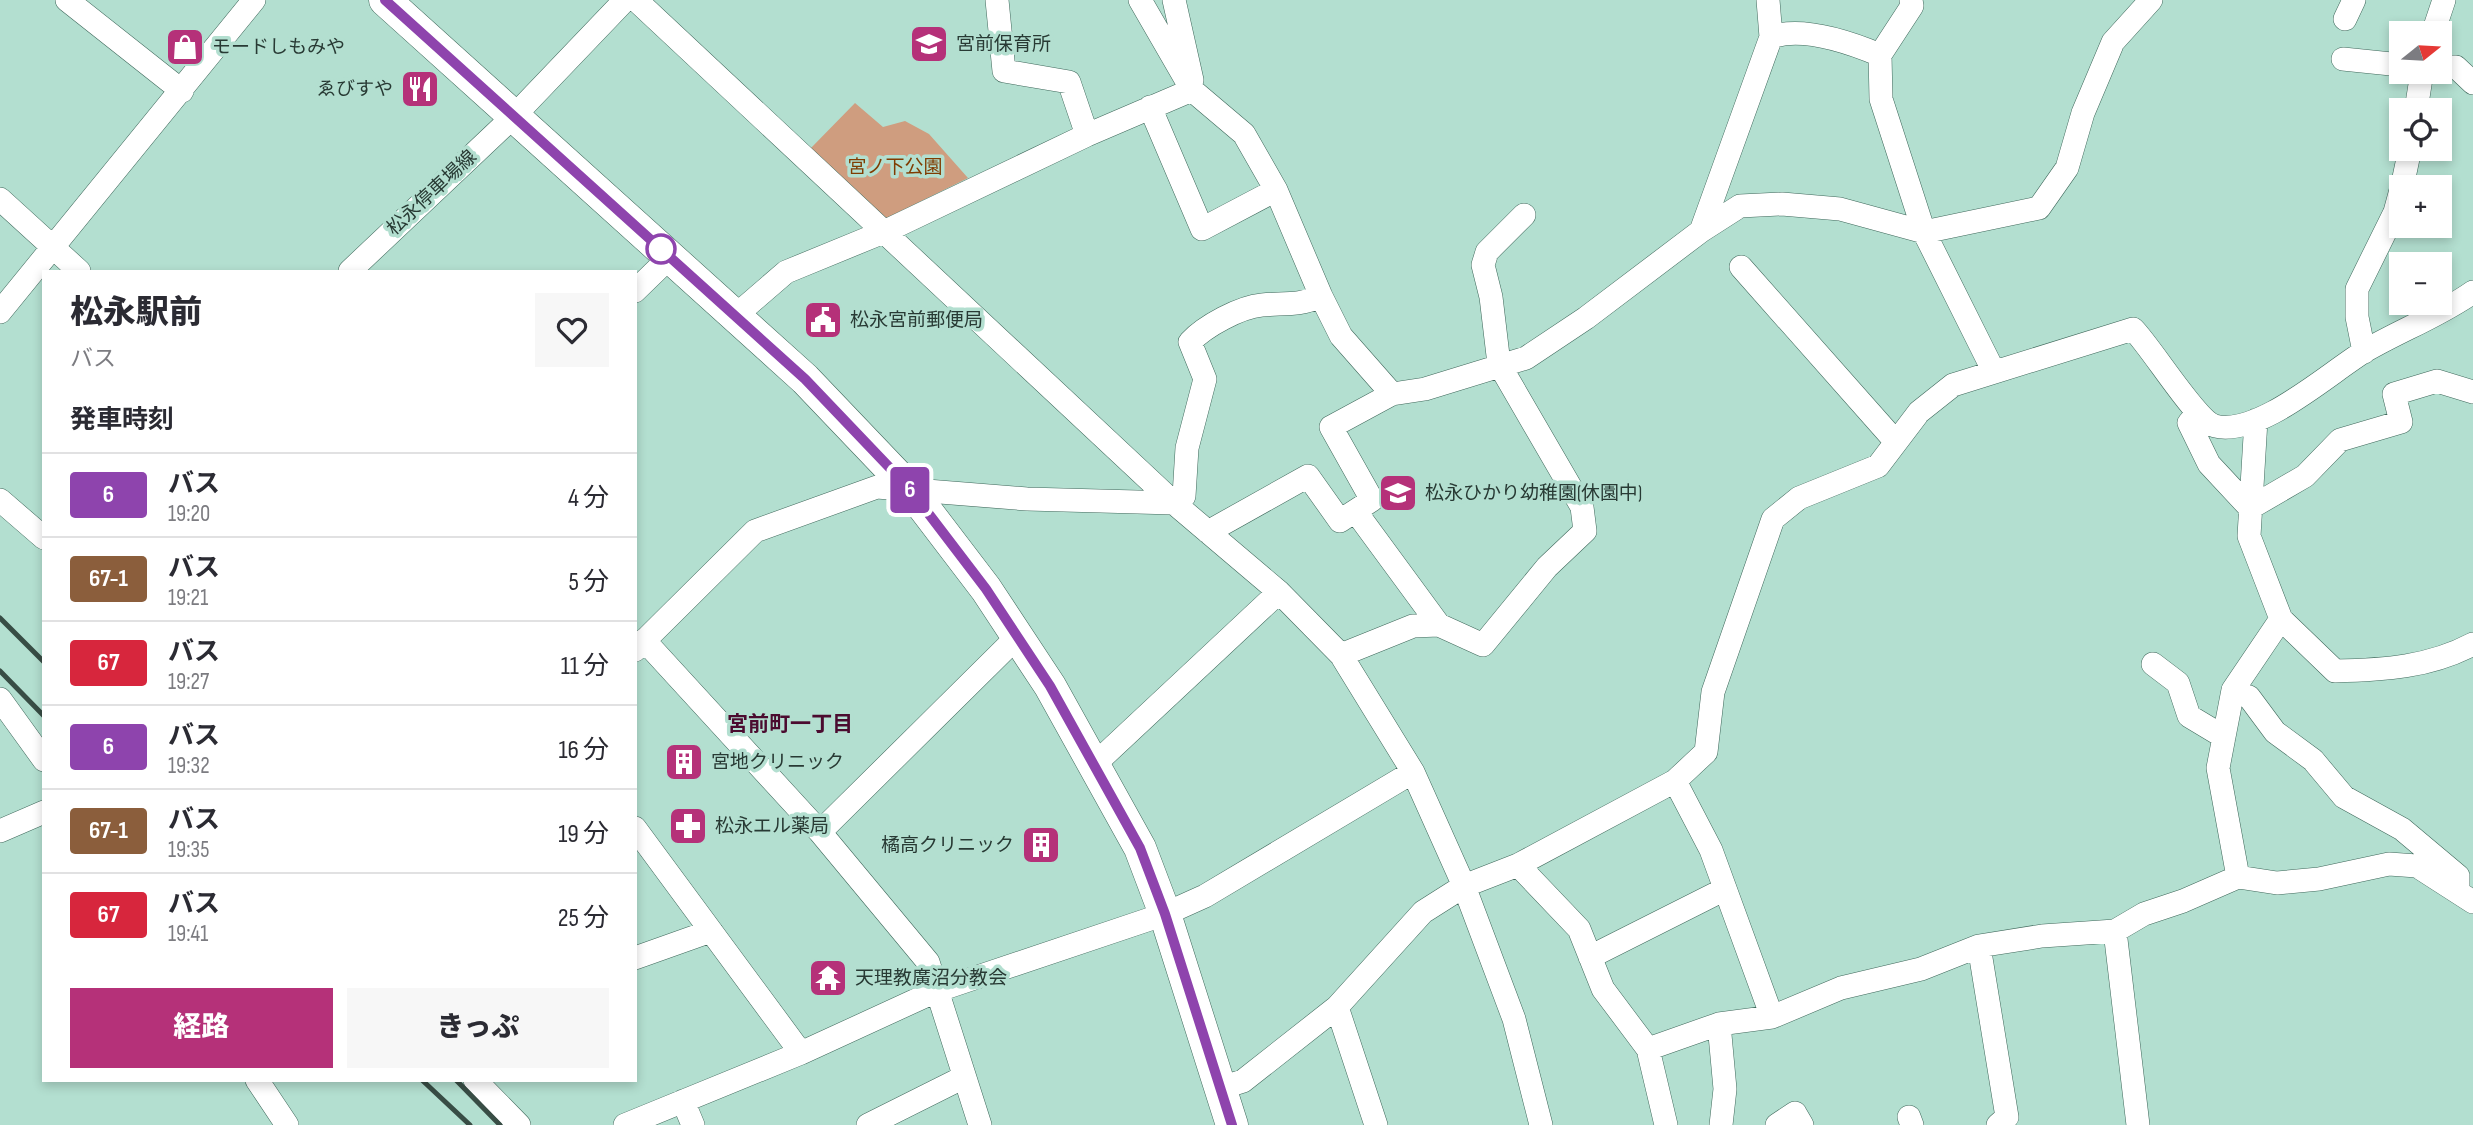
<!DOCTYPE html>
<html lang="ja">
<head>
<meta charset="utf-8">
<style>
  body { margin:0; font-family:"Sofia Sans Condensed","Noto Sans JP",sans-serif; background:#f7f7f7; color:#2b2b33; height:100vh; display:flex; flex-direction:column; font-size:26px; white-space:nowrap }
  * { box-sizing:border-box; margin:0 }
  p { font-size:23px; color:#7c7c81 }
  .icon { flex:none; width:38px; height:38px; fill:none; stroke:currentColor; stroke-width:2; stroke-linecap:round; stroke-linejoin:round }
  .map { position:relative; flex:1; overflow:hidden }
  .drawer { position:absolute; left:42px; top:270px; width:595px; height:812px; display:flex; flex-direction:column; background:#fff; border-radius:0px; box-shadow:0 4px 10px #0003 }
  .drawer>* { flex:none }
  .badge { padding:0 14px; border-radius:5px; font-size:24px; line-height:46px }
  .needle { width:46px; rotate:72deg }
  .fabs { position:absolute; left:2389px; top:21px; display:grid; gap:14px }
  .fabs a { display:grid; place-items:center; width:63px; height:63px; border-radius:0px; background:#fff; box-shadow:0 4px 10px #0003; font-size:35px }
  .map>.badge { position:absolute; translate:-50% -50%; box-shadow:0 0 0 4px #fff }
  h2 { padding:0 28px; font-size:26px; line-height:63px }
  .round { display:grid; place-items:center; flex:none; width:74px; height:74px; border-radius:0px; background:#f7f7f7 }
  .overview { display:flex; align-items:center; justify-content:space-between; height:119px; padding:0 28px }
  h1 { font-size:33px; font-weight:800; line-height:52px }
  .action { display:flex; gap:14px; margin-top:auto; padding:14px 28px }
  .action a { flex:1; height:80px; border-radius:0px; background:#b53179; color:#fff; font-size:28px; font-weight:800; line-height:80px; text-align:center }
  .action a+a { background:#f7f7f7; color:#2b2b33 }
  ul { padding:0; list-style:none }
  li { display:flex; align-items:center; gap:21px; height:84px; padding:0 28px; border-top:2px solid #e1e1e2 }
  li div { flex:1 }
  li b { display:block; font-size:26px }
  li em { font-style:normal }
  li .badge { min-width:77px; font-weight:700; text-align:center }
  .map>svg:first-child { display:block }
</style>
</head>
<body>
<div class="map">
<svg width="2473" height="1125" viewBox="0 0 2473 1125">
  <rect width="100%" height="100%" fill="#b3dfd0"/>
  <path fill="#cf9d7f" d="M 855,103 L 883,127 L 905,121 L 929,134 L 968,178 L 885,219 L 810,149 Z"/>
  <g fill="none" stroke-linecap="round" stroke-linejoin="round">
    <defs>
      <path id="minor" d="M 67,0 L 182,91
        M 636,0 L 1174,503 L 1279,592 L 1341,655 L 1413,772 L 1464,886 L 1514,1019 L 1541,1125
        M 997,0 L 1004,71 L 1069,82 L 1087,135
        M 1140,0 L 1192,90 L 1244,134 L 1276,190 L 1321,296 L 1341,336 L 1392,394 L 1425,389 L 1526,358 L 1586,318 L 1701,231 L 1740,206 L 1782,204 L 1840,209 L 1924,232 L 2039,208 L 2067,168 L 2083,113 L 2113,42 L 2151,0
        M 1174,0 L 1192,80
        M 1911,0 L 1912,6 L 1880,55 L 1881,99 L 1924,232 L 1994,372
        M 2345,19 L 2354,0
        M 2433,33 L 2444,0
        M 1771,37 C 1803,26 1849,42 1880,55
        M 2343,59 L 2401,65
        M 2440,67 L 2456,67 L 2473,83
        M 1150,107 L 1202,229 L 1276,190
        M 2416,110 L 2422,72
        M 2402,187 L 2410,149
        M 0,199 L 79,271
        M 1701,231 L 1771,37 L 1768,0
        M 1741,267 L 1896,442
        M 350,271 L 515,115 L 625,0
        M 635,291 L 670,257
        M 0,312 L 254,0
        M 735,316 L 786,272 L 886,231 L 1087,135 L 1192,90
        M 2364,352 L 2357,317 L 2357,289 L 2395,212 L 2401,190
        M 2197,414 L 2189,423 L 2209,464 L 2250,508 L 2305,476 L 2340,440 L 2401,422 L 2394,394 L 2437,381 L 2473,392
        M 0,500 L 44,538
        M 1356,512 L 1439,625
        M 1208,532 L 1308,476 L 1340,521 L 1372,500 L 1331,427 L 1392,394
        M 2281,619 L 2335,671 C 2384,670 2430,667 2473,644
        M 644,640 L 820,832 L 928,962 L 980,1125
        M 635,650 L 755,531 L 877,487 L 1027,499 L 1174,503 L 1184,496 L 1187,448 L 1205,379 L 1190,342 C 1205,326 1240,307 1262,305 C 1284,303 1300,306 1321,296
        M 1341,655 L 1413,626 L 1439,625 L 1483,645 L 1547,567 L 1585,531 L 1582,507 L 1499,364 L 1491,297 L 1483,265 L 1487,252 L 1524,215
        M 2153,664 L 2178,683 L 2189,716 L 2224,737
        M 2233,690 L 2249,697 L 2275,732 L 2313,760 L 2344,797 L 2402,829 L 2458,876 L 2458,885
        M 0,699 L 44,760
        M 1095,764 L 1279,592
        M 1675,781 L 1711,850 L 1772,1017
        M 635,828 L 801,1053
        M 0,831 L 44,812
        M 820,832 L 1017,637
        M 1518,865 L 1579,929 L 1603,989 L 1648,1049 L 1719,1024 L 1772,1017 L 1841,988 L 1921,969 L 1979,946 L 2042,936 L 2115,931 L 2144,914 L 2183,901 L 2238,877 L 2277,883 L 2319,879 L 2389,864 L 2417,866 L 2473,902
        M 2238,877 L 2218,768 L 2233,690 L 2281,619 L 2249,536 L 2256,420
        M 2115,931 L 2138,1125
        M 1979,946 L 2007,1117 L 1998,1125
        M 1590,957 L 1725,889
        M 635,958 L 711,931
        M 1337,1007 L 1376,1125
        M 1719,1024 L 1725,1089 L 1721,1125
        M 1648,1049 L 1666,1125
        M 257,1080 L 287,1125
        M 475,1080 L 519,1125
        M 1221,1088 L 1243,1081 L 1337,1007 L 1423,912 L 1464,886 L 1518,865 L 1675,781 L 1706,752 L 1713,692 L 1773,519 L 1799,498 L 1878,466 L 1919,412 L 1953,385 L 2133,329 C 2152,348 2196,421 2215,426 C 2259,437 2330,372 2365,351 C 2401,330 2439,316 2473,292
        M 683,1101 L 693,1125
        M 1909,1117 L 1912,1125
        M 625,1125 L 801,1053 L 936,991 L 1165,914 L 1205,896 L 1413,772
        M 868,1125 L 964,1077
        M 1777,1125 L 1795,1113 L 1802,1125"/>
      <path id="highway" d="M 385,0 L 805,379 L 909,488 L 986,589 L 1050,686 L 1140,848 L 1165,914 L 1232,1125"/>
    </defs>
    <use href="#minor" stroke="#3f685b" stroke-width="24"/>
    <use href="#highway" stroke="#3f685b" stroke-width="33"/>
    <use href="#minor" stroke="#fff" stroke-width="23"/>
    <use href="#highway" stroke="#fff" stroke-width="32"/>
    <path stroke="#384d45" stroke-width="5" d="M 0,618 L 44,662
      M 0,671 L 44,716
      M 422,1080 L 470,1125
      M 456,1080 L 500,1125"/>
  </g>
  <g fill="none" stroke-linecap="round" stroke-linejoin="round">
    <defs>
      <path id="line" d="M 385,0 L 805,379 L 909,488 L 986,589 L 1050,686 L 1140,848 L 1165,914 L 1232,1125"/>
    </defs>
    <use href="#line" stroke="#fff" stroke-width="16"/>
    <use href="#line" stroke="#8e44ad" stroke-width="10"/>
  </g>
  <defs>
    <symbol id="school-square" viewBox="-11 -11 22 22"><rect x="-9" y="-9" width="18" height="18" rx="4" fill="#b53179" stroke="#b3dfd0"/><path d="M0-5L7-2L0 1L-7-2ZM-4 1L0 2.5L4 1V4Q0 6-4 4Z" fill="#fff"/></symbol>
    <symbol id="shop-square" viewBox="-11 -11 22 22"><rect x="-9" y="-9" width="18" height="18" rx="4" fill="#b53179" stroke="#b3dfd0"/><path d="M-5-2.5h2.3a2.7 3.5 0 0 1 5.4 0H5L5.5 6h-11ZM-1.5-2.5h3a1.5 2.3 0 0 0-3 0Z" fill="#fff"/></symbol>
    <symbol id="restaurant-square" viewBox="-11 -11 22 22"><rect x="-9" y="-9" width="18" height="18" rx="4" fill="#b53179" stroke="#b3dfd0"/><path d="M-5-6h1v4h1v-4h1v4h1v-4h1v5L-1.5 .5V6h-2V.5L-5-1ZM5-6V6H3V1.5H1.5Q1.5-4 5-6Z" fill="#fff"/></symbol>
    <symbol id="civic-square" viewBox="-11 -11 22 22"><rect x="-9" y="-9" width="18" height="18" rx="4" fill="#b53179" stroke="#b3dfd0"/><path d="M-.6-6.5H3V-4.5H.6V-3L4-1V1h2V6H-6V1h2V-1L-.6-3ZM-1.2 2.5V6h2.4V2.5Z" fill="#fff"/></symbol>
    <symbol id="building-square" viewBox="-11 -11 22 22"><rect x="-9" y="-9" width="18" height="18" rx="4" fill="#b53179" stroke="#b3dfd0"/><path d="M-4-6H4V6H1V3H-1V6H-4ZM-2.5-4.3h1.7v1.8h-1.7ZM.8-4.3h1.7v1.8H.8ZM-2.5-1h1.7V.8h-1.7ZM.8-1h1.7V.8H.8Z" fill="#fff"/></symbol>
    <symbol id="pharmacy-square" viewBox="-11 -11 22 22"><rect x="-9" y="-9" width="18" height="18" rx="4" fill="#b53179" stroke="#b3dfd0"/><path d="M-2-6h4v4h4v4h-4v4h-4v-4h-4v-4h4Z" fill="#fff"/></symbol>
    <symbol id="temple-square" viewBox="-11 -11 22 22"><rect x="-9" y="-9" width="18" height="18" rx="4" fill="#b53179" stroke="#b3dfd0"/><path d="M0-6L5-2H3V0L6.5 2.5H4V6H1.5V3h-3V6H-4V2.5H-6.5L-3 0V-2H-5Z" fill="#fff"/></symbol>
  </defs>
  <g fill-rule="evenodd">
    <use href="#school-square" x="907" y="22" width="44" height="44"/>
    <use href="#shop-square" x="163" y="25" width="44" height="44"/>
    <use href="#restaurant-square" x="398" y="67" width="44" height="44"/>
    <use href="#civic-square" x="801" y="298" width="44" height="44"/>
    <use href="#school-square" x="1376" y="471" width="44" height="44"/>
    <use href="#building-square" x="662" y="740" width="44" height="44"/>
    <use href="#pharmacy-square" x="666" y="804" width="44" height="44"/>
    <use href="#building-square" x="1019" y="823" width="44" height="44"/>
    <use href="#temple-square" x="806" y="956" width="44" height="44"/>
  </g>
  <circle fill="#fff" stroke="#8e44ad" stroke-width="3.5" cx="661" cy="249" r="14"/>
  <g text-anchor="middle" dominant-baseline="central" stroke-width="7" stroke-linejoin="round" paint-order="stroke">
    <g font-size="19" fill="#283a34" stroke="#b3dfd0" text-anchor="start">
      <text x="956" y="44">宮前保育所</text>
      <text x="212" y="47">モードしもみや</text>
      <text x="393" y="89" text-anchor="end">ゑびすや</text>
      <text x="850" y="320">松永宮前郵便局</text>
      <text x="1425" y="493">松永ひかり幼稚園(休園中)</text>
      <text x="711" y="762">宮地クリニック</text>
      <text x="715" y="826">松永エル薬局</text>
      <text x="1014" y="845" text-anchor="end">橘高クリニック</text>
      <text x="855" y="978">天理教廣沼分教会</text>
    </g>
    <g font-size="19" fill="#803c02" stroke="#b3dfd0">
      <text x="895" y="167">宮ノ下公園</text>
    </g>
    <g font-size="19" fill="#283a34" stroke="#b3dfd0">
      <text transform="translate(432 193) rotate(-43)">松永停車場線</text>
    </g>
    <g font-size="21" font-weight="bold" fill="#4b0b2f" stroke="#b3dfd0">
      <text x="790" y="724">宮前町一丁目</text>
    </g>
  </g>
</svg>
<div class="fabs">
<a><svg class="needle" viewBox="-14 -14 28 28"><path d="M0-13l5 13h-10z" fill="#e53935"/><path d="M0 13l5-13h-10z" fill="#7c7c81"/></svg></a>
<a><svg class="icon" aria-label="locate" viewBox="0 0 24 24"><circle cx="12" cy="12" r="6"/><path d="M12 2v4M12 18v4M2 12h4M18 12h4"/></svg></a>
<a>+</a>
<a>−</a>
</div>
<b class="badge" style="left:910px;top:490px;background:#8e44ad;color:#fff">6</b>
<section class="drawer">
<div class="overview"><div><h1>松永駅前</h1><p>バス</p></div><a class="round"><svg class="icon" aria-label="heart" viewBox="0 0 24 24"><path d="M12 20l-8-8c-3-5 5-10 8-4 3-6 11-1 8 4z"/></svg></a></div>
<h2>発車時刻</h2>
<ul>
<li><span class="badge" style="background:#8e44ad;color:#fff">6</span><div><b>バス</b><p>19:20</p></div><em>4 分</em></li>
<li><span class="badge" style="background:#8b5e3c;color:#fff">67-1</span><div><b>バス</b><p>19:21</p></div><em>5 分</em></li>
<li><span class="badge" style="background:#d7263d;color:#fff">67</span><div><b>バス</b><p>19:27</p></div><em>11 分</em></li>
<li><span class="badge" style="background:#8e44ad;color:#fff">6</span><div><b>バス</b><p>19:32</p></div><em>16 分</em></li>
<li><span class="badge" style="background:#8b5e3c;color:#fff">67-1</span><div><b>バス</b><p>19:35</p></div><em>19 分</em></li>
<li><span class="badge" style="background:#d7263d;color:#fff">67</span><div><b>バス</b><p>19:41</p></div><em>25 分</em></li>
</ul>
<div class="action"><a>経路</a><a>きっぷ</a></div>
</section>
</div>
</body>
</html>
